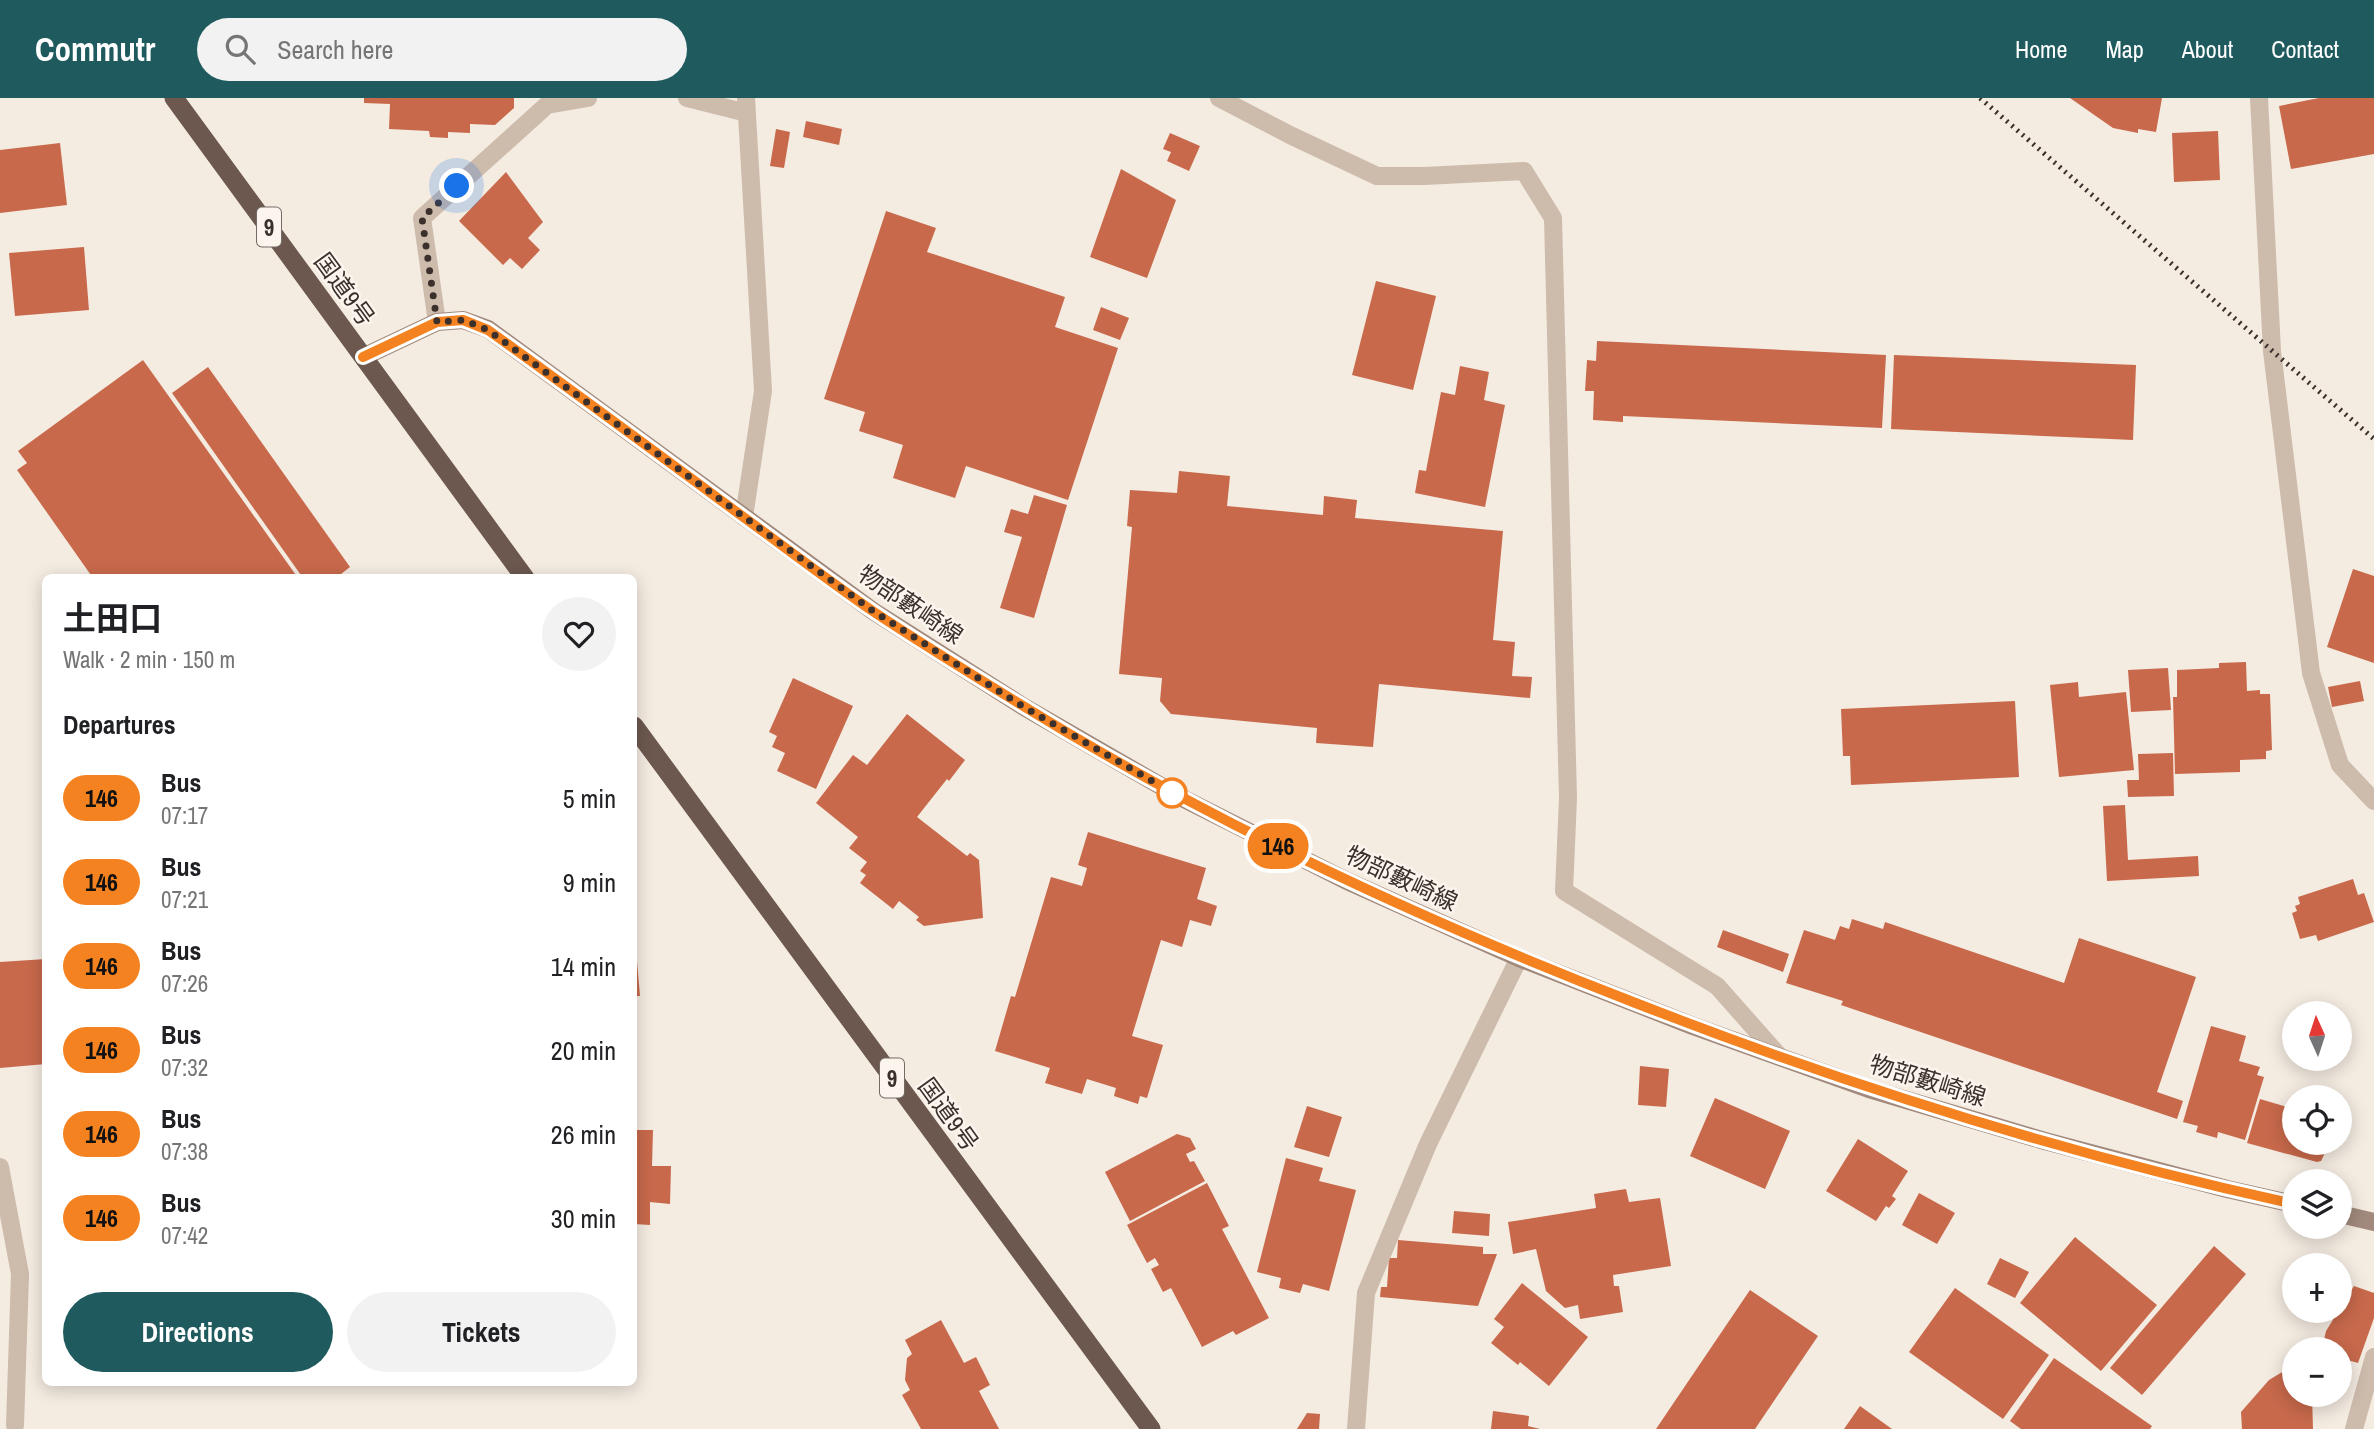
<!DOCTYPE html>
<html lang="en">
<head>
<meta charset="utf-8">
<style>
  body { margin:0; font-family:"Archivo Narrow","Noto Sans JP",sans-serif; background:#f2f2f2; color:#202124; height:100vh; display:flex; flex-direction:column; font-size:26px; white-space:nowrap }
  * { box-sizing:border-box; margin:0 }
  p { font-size:23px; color:#757577 }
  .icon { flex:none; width:38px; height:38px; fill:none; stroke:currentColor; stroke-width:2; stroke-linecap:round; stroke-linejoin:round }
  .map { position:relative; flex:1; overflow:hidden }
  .panel { position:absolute; left:42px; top:476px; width:595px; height:812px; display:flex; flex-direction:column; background:#fff; border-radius:10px; box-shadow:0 4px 18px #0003 }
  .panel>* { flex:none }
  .badge { padding:0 14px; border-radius:23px; font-size:24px; line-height:46px }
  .needle { width:46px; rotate:357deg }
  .buttons { position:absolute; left:2282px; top:903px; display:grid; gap:14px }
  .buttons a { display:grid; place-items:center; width:70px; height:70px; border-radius:50%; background:#fff; box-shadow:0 4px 18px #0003; font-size:35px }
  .you { position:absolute; width:35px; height:35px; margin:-18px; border:5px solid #fff; border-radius:50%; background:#1a73e8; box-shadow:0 0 0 10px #1a73e833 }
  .map>.badge { position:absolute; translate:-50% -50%; box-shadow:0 0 0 4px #fff }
  h2 { padding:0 21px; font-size:26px; line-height:63px }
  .round { display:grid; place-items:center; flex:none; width:74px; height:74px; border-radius:37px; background:#f2f2f2 }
  .summary { display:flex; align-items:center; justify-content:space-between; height:119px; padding:0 21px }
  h1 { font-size:33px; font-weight:700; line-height:52px }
  .cta { display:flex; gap:14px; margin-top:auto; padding:14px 21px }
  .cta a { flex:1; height:80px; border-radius:42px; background:#1f5a5e; color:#fff; font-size:28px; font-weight:700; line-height:80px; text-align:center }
  .cta a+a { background:#f2f2f2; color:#202124 }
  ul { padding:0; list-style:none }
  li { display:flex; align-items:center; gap:21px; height:84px; padding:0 21px }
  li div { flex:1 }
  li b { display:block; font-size:26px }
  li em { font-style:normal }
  li .badge { min-width:77px; font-weight:700; text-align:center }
  header { display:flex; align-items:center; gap:42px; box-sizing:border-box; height:98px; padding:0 35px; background:#1f5a5e; color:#fff }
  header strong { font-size:33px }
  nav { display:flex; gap:38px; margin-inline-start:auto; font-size:24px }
  .search { width:490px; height:63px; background:#f2f2f2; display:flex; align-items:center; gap:18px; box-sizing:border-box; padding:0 24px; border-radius:38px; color:#757577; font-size:26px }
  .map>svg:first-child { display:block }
</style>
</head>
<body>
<header>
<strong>Commutr</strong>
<div class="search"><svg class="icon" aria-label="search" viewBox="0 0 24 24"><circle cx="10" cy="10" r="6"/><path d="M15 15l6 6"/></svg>Search here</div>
<nav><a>Home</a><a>Map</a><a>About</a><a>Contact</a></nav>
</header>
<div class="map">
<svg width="2374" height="1331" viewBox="0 0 2374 1331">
  <rect width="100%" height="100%" fill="#f4ebe1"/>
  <path fill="#c8694b" d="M 364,0 L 514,0 L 514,10 L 495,27 L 470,26 L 470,35 L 448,34 L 448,40 L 430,39 L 429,33 L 389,31 L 390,6 L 364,5 Z
    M 2070,0 L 2162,0 L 2156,34 L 2138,31 L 2138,35 L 2113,30 Z
    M 2319,0 L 2374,0 L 2374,56 L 2291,71 L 2279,8 Z
    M 806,23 L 842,31 L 839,47 L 803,39 Z
    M 776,31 L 790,34 L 784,70 L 770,68 Z
    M 2218,33 L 2220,82 L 2174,84 L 2172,35 Z
    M 1170,35 L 1200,48 L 1189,73 L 1167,63 L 1171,54 L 1163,51 Z
    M 60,45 L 67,107 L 0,115 L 0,52 Z
    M 1121,71 L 1176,102 L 1147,180 L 1090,159 Z
    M 506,74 L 543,124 L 528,140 L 540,152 L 522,171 L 510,160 L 503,167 L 459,123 Z
    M 886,113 L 936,130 L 927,154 L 1065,199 L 1055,229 L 1118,250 L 1068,402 L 966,368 L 955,400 L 893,380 L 903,347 L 859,333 L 865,314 L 824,301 Z
    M 84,149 L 89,212 L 15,218 L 9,155 Z
    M 1376,183 L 1436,198 L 1413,292 L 1352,277 Z
    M 1101,209 L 1129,220 L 1120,242 L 1093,232 Z
    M 1597,243 L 1886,257 L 1882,330 L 1623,318 L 1623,324 L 1593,322 L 1594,293 L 1585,293 L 1587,262 L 1596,263 Z
    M 1894,257 L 2136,267 L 2133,342 L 1891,331 Z
    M 143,262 L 298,480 L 93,480 L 17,372 L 27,365 L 18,353 Z
    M 1460,268 L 1489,274 L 1484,302 L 1505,307 L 1485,409 L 1415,395 L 1419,372 L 1426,373 L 1441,294 L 1455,297 Z
    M 208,269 L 350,469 L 336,480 L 303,480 L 172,295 Z
    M 1179,373 L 1230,378 L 1227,408 L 1323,417 L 1324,398 L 1357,402 L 1355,420 L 1503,433 L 1493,542 L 1515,544 L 1512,578 L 1532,579 L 1530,600 L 1379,586 L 1373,649 L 1316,645 L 1317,630 L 1171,616 L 1160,603 L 1162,580 L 1119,576 L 1132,429 L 1127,428 L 1130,392 L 1177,395 Z
    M 1034,397 L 1067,407 L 1034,520 L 1000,510 L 1022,439 L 1004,434 L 1011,411 L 1028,416 Z
    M 2353,471 L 2374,478 L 2374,565 L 2327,549 Z
    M 2246,564 L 2247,593 L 2260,592 L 2260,596 L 2270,596 L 2272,652 L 2266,653 L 2266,661 L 2240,662 L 2240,674 L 2175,676 L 2173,599 L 2177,599 L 2177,572 L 2219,570 L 2219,565 Z
    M 2168,570 L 2171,612 L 2131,614 L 2128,572 Z
    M 793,580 L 853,608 L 816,691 L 777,673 L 785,655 L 772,649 L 777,638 L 769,634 Z
    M 2360,583 L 2364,603 L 2332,609 L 2328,589 Z
    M 2078,584 L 2079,599 L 2126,594 L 2134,672 L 2059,679 L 2050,587 Z
    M 2015,603 L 2019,679 L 1851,687 L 1850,658 L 1843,658 L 1841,611 Z
    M 907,616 L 965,662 L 949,683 L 947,681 L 917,719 L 967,758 L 970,755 L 979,762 L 983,820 L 924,828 L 916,822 L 919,819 L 899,803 L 893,811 L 860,785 L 866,777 L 860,773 L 867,764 L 849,750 L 858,739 L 816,705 L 853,657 L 867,667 Z
    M 2173,655 L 2174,698 L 2128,699 L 2127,682 L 2139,682 L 2138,656 Z
    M 2125,707 L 2128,762 L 2198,758 L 2199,778 L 2107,783 L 2103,708 Z
    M 1088,734 L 1206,770 L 1197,801 L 1217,808 L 1211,828 L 1190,822 L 1182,849 L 1161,842 L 1132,938 L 1163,947 L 1147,1000 L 1140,998 L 1138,1006 L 1114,998 L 1116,990 L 1087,981 L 1082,996 L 1045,985 L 1050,970 L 995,953 L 1011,898 L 1015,899 L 1051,779 L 1082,788 L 1087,770 L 1078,767 Z
    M 2353,781 L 2358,797 L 2364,795 L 2374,824 L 2318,843 L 2316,837 L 2300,841 L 2292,815 L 2297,813 L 2295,808 L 2300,806 L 2298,799 Z
    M 1852,821 L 1883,831 L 1885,824 L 2064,885 L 2079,840 L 2196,879 L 2157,994 L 2183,1003 L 2177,1021 L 1841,907 L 1843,903 L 1786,885 L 1804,832 L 1835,842 L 1840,828 L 1849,831 Z
    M 1723,832 L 1789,856 L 1783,874 L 1717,849 Z
    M 634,840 L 635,840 L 640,898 L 634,898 Z
    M 46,861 L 46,966 L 0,970 L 0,864 Z
    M 2211,928 L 2246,938 L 2239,963 L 2260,969 L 2257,977 L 2264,979 L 2245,1042 L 2218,1034 L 2217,1040 L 2196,1034 L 2198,1028 L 2183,1024 Z
    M 1640,968 L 1669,971 L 1666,1009 L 1638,1007 Z
    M 1715,1000 L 1790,1033 L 1765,1091 L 1690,1058 Z
    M 2260,1001 L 2294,1011 L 2294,1045 L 2321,1045 L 2325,1055 L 2321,1063 L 2317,1064 L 2247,1045 Z
    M 1307,1008 L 1342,1019 L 1329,1059 L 1294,1049 Z
    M 634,1032 L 653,1032 L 652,1068 L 671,1068 L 670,1106 L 650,1104 L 650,1127 L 634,1126 Z
    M 1177,1036 L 1190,1040 L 1196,1051 L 1186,1056 L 1190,1064 L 1194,1063 L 1205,1083 L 1130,1123 L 1105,1074 Z
    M 1858,1041 L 1908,1073 L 1892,1098 L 1896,1101 L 1889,1110 L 1886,1108 L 1876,1123 L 1826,1093 Z
    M 1286,1060 L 1323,1070 L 1319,1083 L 1356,1092 L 1329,1193 L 1303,1186 L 1300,1195 L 1279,1190 L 1281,1180 L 1257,1174 Z
    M 1207,1085 L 1229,1128 L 1222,1131 L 1269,1220 L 1236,1237 L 1233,1233 L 1202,1249 L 1171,1190 L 1163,1194 L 1151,1171 L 1159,1167 L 1155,1160 L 1147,1165 L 1127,1127 Z
    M 1626,1091 L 1629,1104 L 1660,1100 L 1671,1168 L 1613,1177 L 1614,1188 L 1619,1188 L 1623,1214 L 1580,1221 L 1578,1207 L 1565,1210 L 1546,1193 L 1536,1151 L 1513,1156 L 1508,1124 L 1596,1110 L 1594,1096 Z
    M 1919,1095 L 1955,1115 L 1937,1146 L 1902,1127 Z
    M 1454,1113 L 1490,1116 L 1489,1138 L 1452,1135 Z
    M 2075,1139 L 2157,1207 L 2101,1273 L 2020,1205 Z
    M 1398,1142 L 1483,1149 L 1483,1156 L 1497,1156 L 1478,1208 L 1380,1199 L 1381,1189 L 1387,1189 L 1389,1160 L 1397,1160 Z
    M 2214,1148 L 2246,1176 L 2142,1297 L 2110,1270 Z
    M 2000,1160 L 2029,1174 L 2015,1200 L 1987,1186 Z
    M 1522,1185 L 1588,1239 L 1549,1288 L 1520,1264 L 1518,1267 L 1491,1245 L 1504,1229 L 1494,1221 Z
    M 2354,1188 L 2374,1195 L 2374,1220 L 2358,1265 L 2340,1260 L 2340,1251 L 2322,1251 L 2326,1233 Z
    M 1955,1190 L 2049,1257 L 2003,1321 L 1909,1254 Z
    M 1750,1192 L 1818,1238 L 1755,1331 L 1656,1331 Z
    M 941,1222 L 964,1265 L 976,1259 L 990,1287 L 979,1293 L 999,1331 L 921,1331 L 902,1297 L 910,1292 L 905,1282 L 907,1260 L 912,1256 L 905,1242 Z
    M 2054,1260 L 2152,1328 L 2150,1331 L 2021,1331 L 2010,1323 Z
    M 2294,1267 L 2294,1297 L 2312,1297 L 2313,1331 L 2242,1331 L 2241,1314 L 2269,1282 Z
    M 1860,1308 L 1892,1331 L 1844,1331 Z
    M 1493,1313 L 1529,1318 L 1528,1328 L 1540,1331 L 1491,1331 Z
    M 1307,1315 L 1320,1316 L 1319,1331 L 1297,1331 Z"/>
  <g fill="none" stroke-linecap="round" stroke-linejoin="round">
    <path stroke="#cdbbac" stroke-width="18" d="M 687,0 L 747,15
      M 1219,0 L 1292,38 L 1377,78 L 1424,78 L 1524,73 L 1553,120 L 1568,700 L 1564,793 L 1717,888 L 1780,959
      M 2259,0 L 2272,253 L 2311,575 L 2340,667 L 2374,703
      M 437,224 L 422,120 L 547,7 L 588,0
      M 744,419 L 763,293 L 746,0
      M 0,1069 L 20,1176 L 15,1327
      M 1356,1331 L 1366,1195 L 1428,1046 L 1519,860
      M 2354,1331 L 2374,1259"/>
    <path stroke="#a18a7d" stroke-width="18" d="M 363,259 L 437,224 L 463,222 L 488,231 L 873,513 L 1024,609 L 1180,699 L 1347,783 L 1519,860 L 1693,928 L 1869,991 L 2045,1043 L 2227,1091 L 2294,1106
      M 2340,1116 L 2374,1124"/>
    <path stroke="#6c584f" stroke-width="19" d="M 174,0 L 525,480
      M 634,628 L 1151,1331"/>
    <path stroke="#3b302b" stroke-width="5" stroke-dasharray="2 5" stroke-linecap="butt" d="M 1980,0 L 2374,341"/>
  </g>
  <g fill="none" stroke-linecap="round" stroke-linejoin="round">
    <defs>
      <path id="line" d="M 363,259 L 437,224 L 463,222 L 488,232 C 573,293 658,356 742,418 C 786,450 829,483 874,514 C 922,546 971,576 1020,606 C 1214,726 1421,822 1633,904 C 1848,988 2069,1057 2294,1106"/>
    </defs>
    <use href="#line" stroke="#fff" stroke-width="16"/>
    <use href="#line" stroke="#f58220" stroke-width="10"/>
    <path stroke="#3b302b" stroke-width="7" stroke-dasharray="0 12.6" d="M 457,88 L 422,120 L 437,224 L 463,222 L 488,232 L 873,513 L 1024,609 L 1180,699 L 1172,695"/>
  </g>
  <circle fill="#fff" stroke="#f58220" stroke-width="3.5" cx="1172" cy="695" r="14"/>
  <g text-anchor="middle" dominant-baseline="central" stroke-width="5" stroke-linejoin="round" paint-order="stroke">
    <g fill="#fbf5ee" stroke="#756b66" stroke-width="2">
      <rect x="257" y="109.5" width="24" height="39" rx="5"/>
      <rect x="880" y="960.5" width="24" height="39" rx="5"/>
    </g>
    <g font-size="23" font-weight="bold" fill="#3b302b">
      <text x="269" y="129">9</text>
      <text x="892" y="980">9</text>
    </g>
    <g font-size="24" fill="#3b302b" stroke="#fbf5ee">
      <text transform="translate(345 191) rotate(54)">国道9号</text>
      <text transform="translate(911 506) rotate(34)">物部藪崎線</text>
      <text transform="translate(1402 780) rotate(25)">物部藪崎線</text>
      <text transform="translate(1928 982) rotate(17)">物部藪崎線</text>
      <text transform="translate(949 1016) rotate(54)">国道9号</text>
    </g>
  </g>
</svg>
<div class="buttons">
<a><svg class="needle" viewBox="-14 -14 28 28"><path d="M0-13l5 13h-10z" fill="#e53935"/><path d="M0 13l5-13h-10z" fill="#757577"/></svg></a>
<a><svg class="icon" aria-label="locate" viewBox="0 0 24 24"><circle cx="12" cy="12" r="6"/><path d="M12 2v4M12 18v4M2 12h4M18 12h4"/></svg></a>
<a><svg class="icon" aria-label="layers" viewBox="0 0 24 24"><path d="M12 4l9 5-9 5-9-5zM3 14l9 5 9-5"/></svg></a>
<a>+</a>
<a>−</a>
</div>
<div class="you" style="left:457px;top:88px"></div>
<b class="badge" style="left:1278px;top:748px;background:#f58220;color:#111">146</b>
<section class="panel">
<div class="summary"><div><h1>土田口</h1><p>Walk · 2 min · 150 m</p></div><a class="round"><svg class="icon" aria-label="heart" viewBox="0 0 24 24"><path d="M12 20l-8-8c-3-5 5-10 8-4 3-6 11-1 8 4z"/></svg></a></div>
<h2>Departures</h2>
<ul>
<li><span class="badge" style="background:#f58220;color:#111">146</span><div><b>Bus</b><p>07:17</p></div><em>5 min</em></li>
<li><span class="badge" style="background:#f58220;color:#111">146</span><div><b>Bus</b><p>07:21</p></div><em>9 min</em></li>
<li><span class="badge" style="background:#f58220;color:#111">146</span><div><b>Bus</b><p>07:26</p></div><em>14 min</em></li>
<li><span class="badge" style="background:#f58220;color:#111">146</span><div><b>Bus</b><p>07:32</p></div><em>20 min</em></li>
<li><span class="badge" style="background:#f58220;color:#111">146</span><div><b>Bus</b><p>07:38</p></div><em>26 min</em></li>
<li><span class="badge" style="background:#f58220;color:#111">146</span><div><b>Bus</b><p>07:42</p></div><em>30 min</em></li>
</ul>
<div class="cta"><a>Directions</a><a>Tickets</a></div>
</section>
</div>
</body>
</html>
